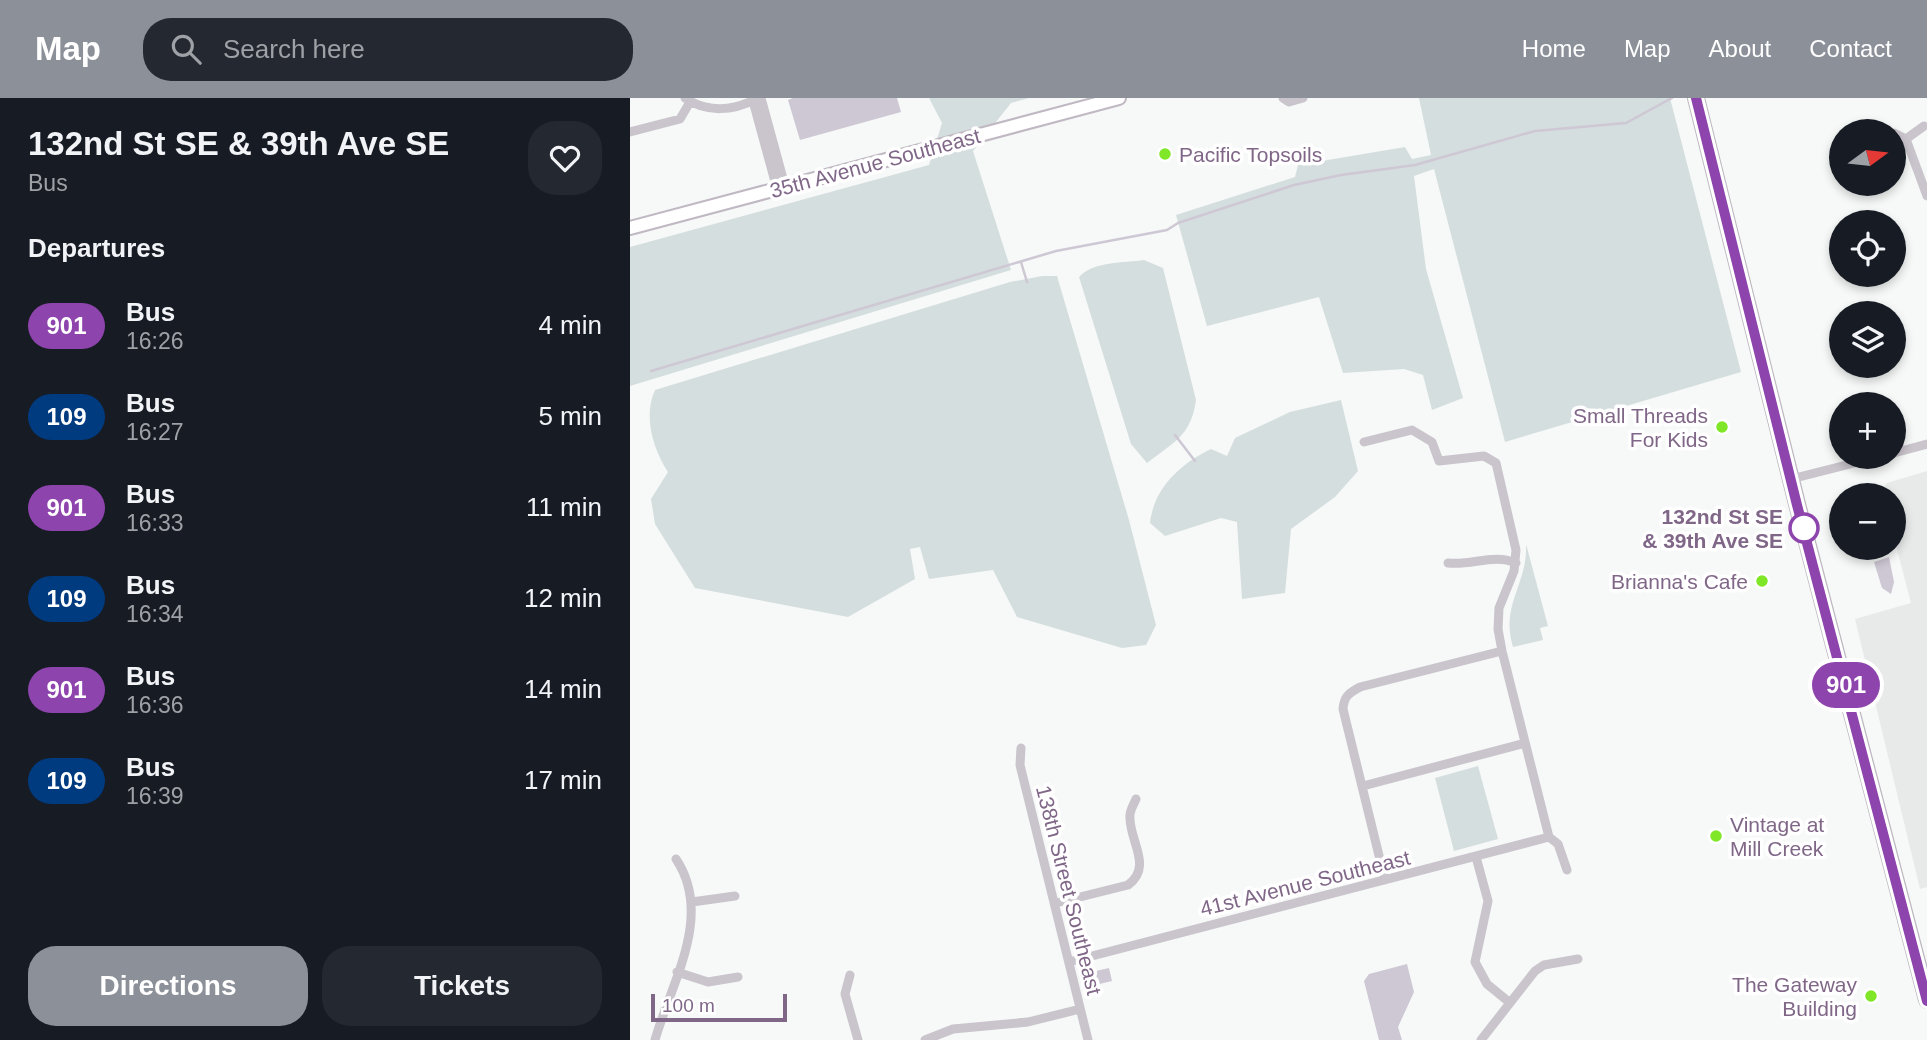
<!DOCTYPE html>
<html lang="en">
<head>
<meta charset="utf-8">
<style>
  body { margin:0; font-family:Helvetica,sans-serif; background:#242831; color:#f1f3f6; height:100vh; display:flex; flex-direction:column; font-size:26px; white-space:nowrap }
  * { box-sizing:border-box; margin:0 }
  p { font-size:23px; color:#9ea1a6 }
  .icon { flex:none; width:38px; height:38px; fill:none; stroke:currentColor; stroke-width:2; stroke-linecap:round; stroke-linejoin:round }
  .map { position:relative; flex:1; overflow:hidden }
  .panel { display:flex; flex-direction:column; background:#171b24; width:630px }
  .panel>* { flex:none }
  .badge { padding:0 14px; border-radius:23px; font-size:24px; line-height:46px }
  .needle { width:46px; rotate:75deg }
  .buttons { position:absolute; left:1199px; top:21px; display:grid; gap:14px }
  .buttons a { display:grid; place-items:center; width:77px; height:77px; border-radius:50%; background:#171b24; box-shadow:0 4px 10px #0003; font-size:35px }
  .scale { position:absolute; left:21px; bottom:18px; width:136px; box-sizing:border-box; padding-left:7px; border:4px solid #806788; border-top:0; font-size:19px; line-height:24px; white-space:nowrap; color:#806788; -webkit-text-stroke:5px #fff; paint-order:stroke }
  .map>.badge { position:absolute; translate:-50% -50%; box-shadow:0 0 0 4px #fff }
  h2 { padding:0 28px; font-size:26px; line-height:63px }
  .round { display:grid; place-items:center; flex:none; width:74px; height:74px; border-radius:28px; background:#242831 }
  .overview { display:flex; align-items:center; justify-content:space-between; height:119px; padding:0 28px }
  h1 { font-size:33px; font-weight:700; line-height:52px }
  .button { display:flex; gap:14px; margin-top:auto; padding:14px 28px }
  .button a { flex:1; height:80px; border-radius:28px; background:#8c9099; color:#fff; font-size:28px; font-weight:700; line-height:80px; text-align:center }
  .button a+a { background:#242831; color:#f1f3f6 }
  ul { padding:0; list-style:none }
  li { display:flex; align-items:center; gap:21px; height:91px; padding:0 28px }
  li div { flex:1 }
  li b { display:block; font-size:26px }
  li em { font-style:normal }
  li .badge { min-width:77px; font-weight:700; text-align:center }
  header { display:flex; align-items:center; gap:42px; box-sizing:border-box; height:98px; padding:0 35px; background:#8c9099; color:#fff }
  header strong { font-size:33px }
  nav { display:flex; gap:38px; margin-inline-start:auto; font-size:24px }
  .search { width:490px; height:63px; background:#242831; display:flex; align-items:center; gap:18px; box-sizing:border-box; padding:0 24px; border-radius:28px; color:#9ea1a6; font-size:26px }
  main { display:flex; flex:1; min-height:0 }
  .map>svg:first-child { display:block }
</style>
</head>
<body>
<header>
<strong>Map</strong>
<div class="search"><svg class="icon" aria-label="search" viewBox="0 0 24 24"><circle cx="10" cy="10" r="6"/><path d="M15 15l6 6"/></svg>Search here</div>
<nav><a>Home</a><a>Map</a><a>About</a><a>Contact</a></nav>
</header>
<main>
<section class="panel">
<div class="overview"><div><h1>132nd St SE &amp; 39th Ave SE</h1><p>Bus</p></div><a class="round"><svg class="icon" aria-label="heart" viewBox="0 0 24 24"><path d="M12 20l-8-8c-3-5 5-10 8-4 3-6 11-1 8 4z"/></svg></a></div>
<h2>Departures</h2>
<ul>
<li><span class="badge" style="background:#8e44ad;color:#fff">901</span><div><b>Bus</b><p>16:26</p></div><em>4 min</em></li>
<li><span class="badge" style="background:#003b80;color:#fff">109</span><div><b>Bus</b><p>16:27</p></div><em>5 min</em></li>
<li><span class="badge" style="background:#8e44ad;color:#fff">901</span><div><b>Bus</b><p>16:33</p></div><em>11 min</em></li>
<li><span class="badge" style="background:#003b80;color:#fff">109</span><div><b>Bus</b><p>16:34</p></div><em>12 min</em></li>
<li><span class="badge" style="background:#8e44ad;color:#fff">901</span><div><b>Bus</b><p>16:36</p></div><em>14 min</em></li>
<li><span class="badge" style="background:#003b80;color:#fff">109</span><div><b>Bus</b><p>16:39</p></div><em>17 min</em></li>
</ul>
<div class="button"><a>Directions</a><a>Tickets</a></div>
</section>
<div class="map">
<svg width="1297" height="942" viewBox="0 0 1297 942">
  <rect width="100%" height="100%" fill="#f6f9f7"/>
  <path fill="#e8eaea" d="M 1297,373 L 1297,789 L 1290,791 L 1225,521 L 1281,505 L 1264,440 L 1264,397 L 1252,397 L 1251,394 L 1257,385 Z"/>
  <path fill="#d5dede" d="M 299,0 L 399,0 L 381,5 L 343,53 L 381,172 L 0,288 L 0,149 L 299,67 L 312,25 Z
    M 789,0 L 1040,0 L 1111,274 L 875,344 L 804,71 L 784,78 L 796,171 L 833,300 L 802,312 L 793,277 L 774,271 L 713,275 L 689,199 L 577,228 L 546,117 L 665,79 L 668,67 L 775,49 L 782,61 L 801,57 Z
    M 514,162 L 533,170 L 566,302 C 561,338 544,344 517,365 L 501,346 L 449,179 C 464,163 493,165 514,162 Z
    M 412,178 L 427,178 L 499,422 L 526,527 L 516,547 L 492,550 L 387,519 L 363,472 L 299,481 L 290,449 L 280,451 L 285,481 L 218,519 L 65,490 L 25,426 L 21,401 L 38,374 C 23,351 13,318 25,292 L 380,184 Z
    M 711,302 L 728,373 L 705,399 L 661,431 L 655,495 L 612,501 L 607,424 L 591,420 L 535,438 L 520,425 C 524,390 550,366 581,351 L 597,358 L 605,340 L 660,314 Z
    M 896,446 L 918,528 L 910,530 L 913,542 L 883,549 C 870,507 898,486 896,446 Z
    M 848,668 L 868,741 L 824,753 L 805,680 Z"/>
  <path fill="#cec7d4" d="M 163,0 L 267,0 L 271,14 L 170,42 L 158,2 Z
    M 1259,459 L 1264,484 L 1261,496 L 1252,490 L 1244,464 Z
    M 777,866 L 784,894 L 768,929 L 772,942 L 749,942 L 734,883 L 739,876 Z
    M 479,870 L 482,883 L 461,888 L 457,875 Z"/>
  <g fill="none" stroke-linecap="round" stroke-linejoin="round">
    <path stroke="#cec7d4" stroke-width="2.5" d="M 391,164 L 397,184
      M 21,273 L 426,153 L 537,132 L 548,125 L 664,87 L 711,77 L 785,67 L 905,33 L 996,25 L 1042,0
      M 545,337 L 565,363"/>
    <defs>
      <path id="secondary" d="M 0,130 L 489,0"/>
      <path id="primary" d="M 1066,0 L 1167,406 L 1297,902"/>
    </defs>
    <use href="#secondary" stroke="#c0b8c2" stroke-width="16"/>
    <use href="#primary" stroke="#bdb7c0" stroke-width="18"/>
    <path stroke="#cac4cc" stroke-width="9" d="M 55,0 C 77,15 103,13 126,1
      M 131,0 L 155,88
      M 653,0 L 659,4 L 673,0
      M 123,3 L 147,91
      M 0,34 L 50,21 L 60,4
      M 1264,35 L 1276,41
      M 1276,41 L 1297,98
      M 1276,41 L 1294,28
      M 734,344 L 782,332 L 802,344 L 809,363 L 854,358 L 866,365 L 886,452 L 884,473 L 869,510 L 868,531 L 872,553 L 919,739 L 928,746 L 937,772
      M 1264,355 L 1297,346
      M 1161,381 L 1248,359
      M 818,465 C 842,468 863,455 886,465
      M 391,650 L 390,667 L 458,942
      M 733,688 L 895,645
      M 846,759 L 858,803 L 845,864 L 857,886 L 879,904
      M 755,782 L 713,611 C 714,598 719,595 730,589 L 872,553
      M 62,804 L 105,798
      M 426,805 L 498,787 C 524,768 498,742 500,717 C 500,712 504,706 506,701
      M 439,864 L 919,739
      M 47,874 L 78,884 L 108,879
      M 220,877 L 215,896 L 228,942
      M 25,942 C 41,885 84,818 46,761
      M 295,942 L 323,931 L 398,924 L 450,911
      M 851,942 L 905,873 L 914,867 L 948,861"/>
    <use href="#secondary" stroke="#fff" stroke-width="12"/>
    <use href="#primary" stroke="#fff" stroke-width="14"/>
  </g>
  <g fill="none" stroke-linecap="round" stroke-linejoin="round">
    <defs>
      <path id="line" d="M 1066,0 L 1167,407 L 1297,903"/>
    </defs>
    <use href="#line" stroke="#fff" stroke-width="16"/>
    <use href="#line" stroke="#8e44ad" stroke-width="10"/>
  </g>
  <g fill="#80e728" stroke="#fff" stroke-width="2.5">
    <circle cx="535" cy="56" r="7"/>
    <circle cx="1092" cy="329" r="7"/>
    <circle cx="1132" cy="483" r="7"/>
    <circle cx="1086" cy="738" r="7"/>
    <circle cx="1241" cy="898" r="7"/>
  </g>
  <circle fill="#fff" stroke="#8e44ad" stroke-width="3.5" cx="1174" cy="430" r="14"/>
  <g text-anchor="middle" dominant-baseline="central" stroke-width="7" stroke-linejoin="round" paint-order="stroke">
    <g font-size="21" fill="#806788" stroke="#fff" text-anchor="end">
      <text x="549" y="56" text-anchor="start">Pacific Topsoils</text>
      <text x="1078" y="317">Small Threads<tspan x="1078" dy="24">For Kids</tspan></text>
      <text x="1118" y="483">Brianna's Cafe</text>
      <text x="1100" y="726" text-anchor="start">Vintage at<tspan x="1100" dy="24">Mill Creek</tspan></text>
      <text x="1227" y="886">The Gateway<tspan x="1227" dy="24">Building</tspan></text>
    </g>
    <g font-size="21" fill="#806788" stroke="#fff">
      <text transform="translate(245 65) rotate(-15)">35th Avenue Southeast</text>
      <text transform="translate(675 785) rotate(-14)">41st Avenue Southeast</text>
      <text transform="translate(439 792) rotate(76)">138th Street Southeast</text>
    </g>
    <g font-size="21" font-weight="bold" fill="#806788" stroke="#fff" text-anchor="end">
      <text x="1153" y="418">132nd St SE<tspan x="1153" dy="24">&amp; 39th Ave SE</tspan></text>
    </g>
  </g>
</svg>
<div class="buttons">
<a><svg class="needle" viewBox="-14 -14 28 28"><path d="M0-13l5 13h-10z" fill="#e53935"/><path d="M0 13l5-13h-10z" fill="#9ea1a6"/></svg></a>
<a><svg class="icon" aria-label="locate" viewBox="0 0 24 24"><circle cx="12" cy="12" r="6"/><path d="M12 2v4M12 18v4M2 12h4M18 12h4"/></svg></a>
<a><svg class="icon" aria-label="layers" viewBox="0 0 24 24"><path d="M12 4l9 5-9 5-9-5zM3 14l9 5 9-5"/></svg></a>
<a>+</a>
<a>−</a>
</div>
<div class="scale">100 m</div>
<b class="badge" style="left:1216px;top:587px;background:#8e44ad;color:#fff">901</b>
</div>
</main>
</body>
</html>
